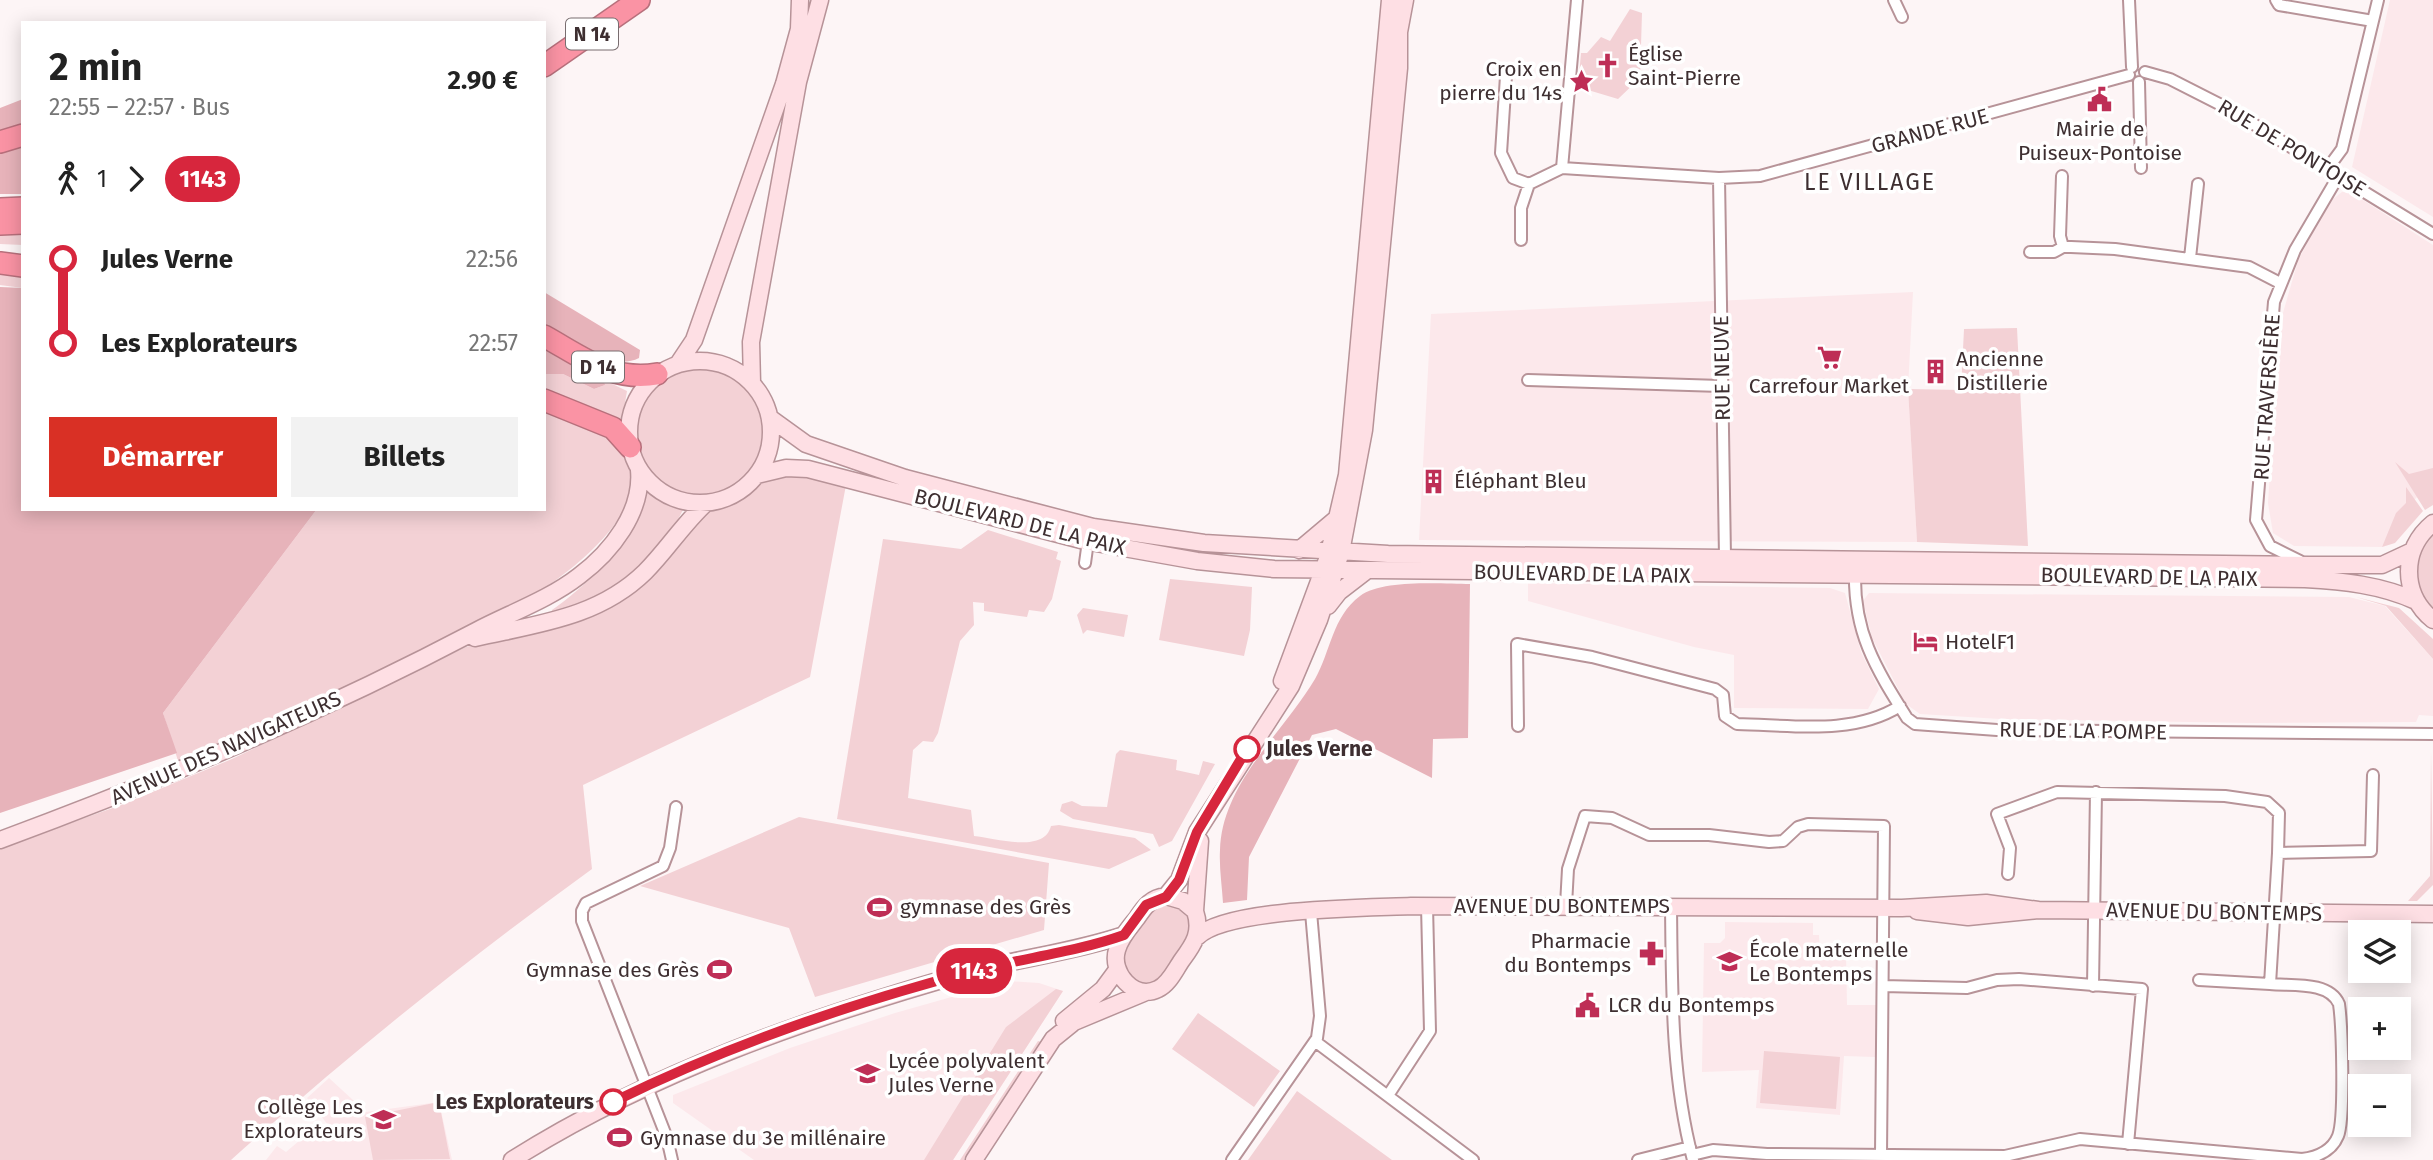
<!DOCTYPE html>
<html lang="fr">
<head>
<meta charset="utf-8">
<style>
  body { margin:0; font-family:"Fira Sans",sans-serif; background:#f2f2f2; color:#222; height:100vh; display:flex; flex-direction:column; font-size:26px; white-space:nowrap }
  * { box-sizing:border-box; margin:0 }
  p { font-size:23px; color:#767676 }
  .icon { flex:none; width:38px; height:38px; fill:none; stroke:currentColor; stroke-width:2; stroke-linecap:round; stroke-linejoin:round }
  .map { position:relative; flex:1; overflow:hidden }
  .drawer { position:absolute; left:21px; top:21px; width:525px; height:490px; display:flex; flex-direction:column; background:#fff; border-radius:0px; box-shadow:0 4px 18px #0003 }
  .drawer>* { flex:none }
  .badge { padding:0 14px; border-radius:23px; font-size:24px; line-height:46px }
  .controls { position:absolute; left:2348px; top:920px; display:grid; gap:14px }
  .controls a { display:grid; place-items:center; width:63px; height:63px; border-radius:0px; background:#fff; box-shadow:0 4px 18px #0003; font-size:35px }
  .map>.badge { position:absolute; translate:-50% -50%; box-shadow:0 0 0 4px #fff }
  .legs { display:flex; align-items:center; gap:10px; height:77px; padding:0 28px; font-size:23px }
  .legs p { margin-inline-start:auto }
  .headline { display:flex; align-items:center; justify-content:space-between; height:119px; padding:0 28px }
  h1 { font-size:38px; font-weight:700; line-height:52px }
  .action { display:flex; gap:14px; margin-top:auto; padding:14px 28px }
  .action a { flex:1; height:80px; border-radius:0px; background:#d93025; color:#fff; font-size:28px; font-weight:700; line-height:80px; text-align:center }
  .action a+a { background:#f2f2f2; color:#222 }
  ul { padding:0 28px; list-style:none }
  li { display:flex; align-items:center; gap:24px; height:84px; font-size:26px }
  li i { display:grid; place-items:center; width:10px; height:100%; margin:0 9px; background:currentColor }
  li i::after { content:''; width:18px; height:18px; margin:-9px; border:5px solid; border-radius:50%; background:#fff }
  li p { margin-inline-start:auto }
  li:first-child i { background:linear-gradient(#0000 50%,currentColor 0) }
  li:last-child i { background:linear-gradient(currentColor 50%,#0000 0) }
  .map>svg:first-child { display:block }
</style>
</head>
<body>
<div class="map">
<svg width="2433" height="1160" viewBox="0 0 2433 1160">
  <rect width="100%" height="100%" fill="#fdf5f6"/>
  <path fill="#fce8eb" d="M 2390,0 L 2433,0 L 2433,217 L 2352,167 Z
    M 2349,191 L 2433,245 L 2433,487 L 2419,495 L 2393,523 L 2382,547 L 2294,546 L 2273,533 L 2268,503 L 2280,323 L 2298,261 L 2317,224 L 2333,199 L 2342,192 Z
    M 1913,292 L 1908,389 L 1917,542 L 1419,540 L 1431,314 Z
    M 1528,583 L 1830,588 L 1845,593 L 1861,652 L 1879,689 L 1868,709 L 1734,708 L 1734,655 L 1694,647 L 1528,601 Z
    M 1869,593 L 2349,597 L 2385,606 L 2433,659 L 2433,716 L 2419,715 L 2416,722 L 2253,723 L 2000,719 L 1920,714 L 1906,704 L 1872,638 L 1863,601 Z
    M 1725,922 L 1813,923 L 1813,935 L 1819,935 L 1820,955 L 1846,955 L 1847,1005 L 1876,1005 L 1875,1057 L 1844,1056 L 1840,1115 L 1756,1108 L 1759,1070 L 1702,1072 L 1704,943 L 1720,943 L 1725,938 Z
    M 1008,981 L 1039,983 L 1063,991 L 953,1160 L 754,1160 L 673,1103 L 673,1095 L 790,1048 L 895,1013 Z
    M 329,1078 L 366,1112 L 439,1102 L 452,1160 L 266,1160 L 277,1146 L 286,1152 L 306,1135 L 328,1125 L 307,1098 Z"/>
  <path fill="#f3d1d5" d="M 1630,9 L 1642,13 L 1640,78 L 1618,99 L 1578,87 L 1581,53 L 1587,53 L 1601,37 L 1610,41 Z
    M 0,235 L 23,235 L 23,245 L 0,244 Z
    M 0,268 L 23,271 L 23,288 L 0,285 Z
    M 2017,328 L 2028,546 L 1917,542 L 1908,389 L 1961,390 L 1964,329 Z
    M636 432a63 63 0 1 1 126 0a63 63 0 1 1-126 0Z
    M 544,374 L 563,374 L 594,389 L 605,385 L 604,380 L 627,391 L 621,427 L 544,387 Z
    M 544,407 C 562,414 582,419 599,429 C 685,479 588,560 540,591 L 379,671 L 179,764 L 163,713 L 317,509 L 544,509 Z
    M 2395,462 L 2409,474 L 2433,468 L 2433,505 L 2425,510 Z
    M 797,475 L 846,485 L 810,677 L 583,785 L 592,869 C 466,960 347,1056 231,1160 L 0,1160 L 0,848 L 121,805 L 232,759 L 466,647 L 601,609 L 706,513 L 765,481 Z
    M 2406,487 L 2423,511 L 2395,543 L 2382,547 L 2396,513 L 2406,503 Z
    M 653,492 L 682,507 L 683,510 C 656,565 606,596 551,615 L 552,610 C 585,587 640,536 646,493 Z
    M 988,530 L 1058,552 L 1056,559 L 1061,561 L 1052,599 L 1044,612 L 1029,610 L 1027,617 L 984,611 L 984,603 L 973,602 L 974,625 L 960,641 L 938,733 L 933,742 L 923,741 L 913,750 L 908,798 L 971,810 L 974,836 C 995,838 1044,854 1051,826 L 1059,825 L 1135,838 L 1151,850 L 1109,869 L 837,819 L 883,539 L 961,549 Z
    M 2433,532 L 2433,612 C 2413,585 2411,558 2433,532 Z
    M 1170,579 L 1252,587 L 1250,630 L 1244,656 L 1159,640 Z
    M 2356,597 L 2399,608 L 2433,639 L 2433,659 L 2386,606 Z
    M 1083,608 L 1128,615 L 1124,637 L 1087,630 L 1083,634 L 1077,615 Z
    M 1120,750 L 1177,760 L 1176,770 L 1199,775 L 1203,761 L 1215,764 L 1172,841 L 1159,847 L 1153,834 L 1073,819 L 1060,811 L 1062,804 L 1072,801 L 1082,806 L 1107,807 L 1116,754 Z
    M 2431,751 L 2433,885 L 2417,901 L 2408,901 L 2430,876 Z
    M 799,817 L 1049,863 L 1044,930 L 815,997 L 789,928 L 640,886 Z
    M 1163,902 L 1185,908 L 1195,927 L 1164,980 L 1144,986 L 1131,980 L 1120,957 L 1121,951 L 1150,908 Z
    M 1056,989 L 1063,991 L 953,1160 L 924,1160 L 1006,1027 Z
    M 1198,1013 L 1280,1071 L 1254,1107 L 1172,1049 Z
    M 1038,1041 L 1042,1042 L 967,1160 L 960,1160 Z
    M 1764,1051 L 1840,1057 L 1836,1109 L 1760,1103 Z
    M 1297,1091 L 1392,1160 L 1248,1160 Z
    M 439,1102 L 450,1159 L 373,1160 L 365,1117 Z"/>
  <path fill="#e7b3ba" d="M 23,99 L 23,124 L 0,131 L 0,108 Z
    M 23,145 L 23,194 L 0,194 L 0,151 Z
    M 0,287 L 23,288 L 23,509 L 317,509 L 163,713 L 177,753 L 0,813 Z
    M 544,292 L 640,350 L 639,358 C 610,373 569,339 544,325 Z
    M 544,345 L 596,375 L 604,380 L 605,385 L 594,389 L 563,374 L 544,374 Z
    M 1470,584 L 1468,738 L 1433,739 L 1432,778 L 1336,729 L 1312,735 L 1249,857 L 1247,900 L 1223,903 C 1222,886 1219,867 1220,850 C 1222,783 1283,733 1315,679 C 1331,651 1332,617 1360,596 C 1383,579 1442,584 1470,584 Z"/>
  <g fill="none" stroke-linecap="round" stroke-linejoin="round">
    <defs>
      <path id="street" d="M 1894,0 L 1902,17
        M 2129,0 L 2132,67
        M 2276,0 L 2279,5 L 2373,21
        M 2145,72 L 2170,79 L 2229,109 L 2433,234
        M 1506,76 L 1501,153 L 1513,178 L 1529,184
        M 2139,82 L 2141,168
        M 1562,168 L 1719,178 L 1760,176 L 2129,75
        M 1562,168 L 1577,0
        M 2328,168 L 2342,149 L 2378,0
        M 2062,176 L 2060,236 L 2063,247
        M 1719,178 L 1725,557
        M 1521,240 L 1521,208 L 1529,184 L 1562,168
        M 2030,252 L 2054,252 L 2063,247 L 2071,247 L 2115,249 L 2249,267 L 2280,283
        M 2190,258 L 2198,184
        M 1528,380 L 1721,386
        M 2300,561 L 2270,546 L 2256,520 L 2274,302 L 2295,250 L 2339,175
        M 1085,563 L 1088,541
        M 1855,569 C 1853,632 1875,667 1907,718 L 1915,724 L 1997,730 L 2433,734
        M 1518,726 L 1517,644 L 1592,657 L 1715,689 L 1723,695 L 1725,716 L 1737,724 C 1791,725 1852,736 1900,706
        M 2008,874 L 2010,848 L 1997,814 L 2057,792 L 2225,796 L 2267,802 L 2279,813 L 2278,853
        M 1566,905 L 1568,869 L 1585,816 L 1612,818 L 1649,835 L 1709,835 L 1769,842 L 1783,841 L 1798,827 L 1808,824 L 1884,826 L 1881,1154
        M 1671,906 C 1672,991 1671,1077 1693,1160
        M 2199,980 L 2270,984
        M 1883,986 L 1967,988 L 1997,980 L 2019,979 L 2142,989 L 2128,1144
        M 2093,986 L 2096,792
        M 1316,1042 L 1473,1160
        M 1389,1094 L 1430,1031 L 1427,906
        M 1692,1155 L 1713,1150 L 1767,1154 L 2005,1156 L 2080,1139 L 2302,1159 C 2317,1157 2332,1151 2338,1136 C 2345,1119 2342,1025 2339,1004 C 2329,981 2292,986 2270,984 L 2278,853 L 2371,851 L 2373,775
        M 672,1160 L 667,1138 L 582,921 L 582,911 L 586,903 L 663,866 L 670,848 L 676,807
        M 1232,1160 L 1317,1038 L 1320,1016 L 1311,912
        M 1638,1160 L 1690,1147"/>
      <path id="secondary" d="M629 432a71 71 0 1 1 142 0a71 71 0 1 1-142 0Z
        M 678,364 L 694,340 L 784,84 L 799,29 L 800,0
        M 752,383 L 751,342 L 798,82 L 820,0
        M 770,418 L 806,444 L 905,478 L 1093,527 L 1204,543 L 1388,554 L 2309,565 L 2382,565 L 2412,551
        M 757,475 L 786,468 L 808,469 L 1085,541 L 1197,561 L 1274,569 L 2305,579 C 2343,581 2381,585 2416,601
        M 2433,523 C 2401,549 2401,594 2433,620
        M 1299,550 L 1337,518
        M 1328,606 L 1339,592 L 1365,572
        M 475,638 C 536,624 598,618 645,572 C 667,550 683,524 706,503
        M 1282,681 L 1328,557 L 1347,475 L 1390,0
        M 0,840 C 163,780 322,712 476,631 C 510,613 548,600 579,576 C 611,552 643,512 639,470
        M 1166,896 L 1179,880 L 1197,832 L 1291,686 L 1319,620 L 1341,552 L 1364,430 L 1399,68 L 1399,32 L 1405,0
        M 1166,896 L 1183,901 L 1195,911 C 1202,932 1194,944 1182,960 C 1175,970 1169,984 1158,989 C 1134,1001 1110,972 1117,950 C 1120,938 1130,927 1137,918 C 1145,906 1151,898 1166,896 Z
        M 1195,911 L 1200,841
        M 1917,911 L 1968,917 L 2038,910 L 2433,914
        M 1197,937 C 1226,908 1367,908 1411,906 L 1902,908 L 1986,903 L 2038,910
        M 1064,1021 L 1103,989 L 1117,970
        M 512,1160 C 651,1072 811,1017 969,972 C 1020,958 1074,952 1124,935
        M 974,1160 L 1053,1039 L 1074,1022 L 1146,992"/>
      <path id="highway" d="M 544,66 L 639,0
        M 0,142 L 23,135
        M 0,209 L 23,208
        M 0,224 L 23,223
        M 0,263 L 23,266
        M 544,336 C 582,357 612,382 657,374
        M 544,400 L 613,428 L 630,447"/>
    </defs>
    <use href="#street" stroke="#b79398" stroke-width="14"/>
    <use href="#secondary" stroke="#b79398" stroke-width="19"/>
    <use href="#highway" stroke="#b8707c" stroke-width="24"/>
    <use href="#street" stroke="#fff" stroke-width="10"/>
    <use href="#secondary" stroke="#fedfe4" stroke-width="16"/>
    <use href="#highway" stroke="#fa93a4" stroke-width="21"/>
  </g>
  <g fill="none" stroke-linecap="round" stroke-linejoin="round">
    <defs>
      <path id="line-1" d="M 613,1102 C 727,1046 851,1003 974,971 C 1023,958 1076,952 1124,935 L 1146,905 L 1166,897 L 1179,880 L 1197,832 L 1247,749"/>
    </defs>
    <use href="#line-1" stroke="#fff" stroke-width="16"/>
    <use href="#line-1" stroke="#d7263d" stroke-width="10"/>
  </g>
  <defs>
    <symbol id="church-bare" viewBox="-9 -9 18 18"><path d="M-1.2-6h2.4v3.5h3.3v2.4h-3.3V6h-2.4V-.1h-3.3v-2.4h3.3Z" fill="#be2e56" stroke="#fff" stroke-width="2.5" paint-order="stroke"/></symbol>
    <symbol id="sight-bare" viewBox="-9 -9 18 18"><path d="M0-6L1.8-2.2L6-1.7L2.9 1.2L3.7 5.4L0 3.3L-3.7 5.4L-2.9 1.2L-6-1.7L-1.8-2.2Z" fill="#be2e56" stroke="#fff" stroke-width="2.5" paint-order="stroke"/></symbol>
    <symbol id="civic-bare" viewBox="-9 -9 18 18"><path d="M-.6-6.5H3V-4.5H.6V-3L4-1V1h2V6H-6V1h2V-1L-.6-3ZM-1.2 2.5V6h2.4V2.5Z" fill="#be2e56" stroke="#fff" stroke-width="2.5" paint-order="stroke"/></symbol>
    <symbol id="supermarket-bare" viewBox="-9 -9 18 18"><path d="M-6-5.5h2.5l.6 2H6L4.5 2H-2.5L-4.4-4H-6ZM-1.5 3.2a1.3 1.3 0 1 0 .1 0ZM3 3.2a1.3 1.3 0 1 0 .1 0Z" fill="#be2e56" stroke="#fff" stroke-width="2.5" paint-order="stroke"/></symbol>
    <symbol id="building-bare" viewBox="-9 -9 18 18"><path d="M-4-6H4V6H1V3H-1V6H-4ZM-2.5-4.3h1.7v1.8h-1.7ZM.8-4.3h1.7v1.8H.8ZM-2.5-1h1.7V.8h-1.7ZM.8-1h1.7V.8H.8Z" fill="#be2e56" stroke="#fff" stroke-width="2.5" paint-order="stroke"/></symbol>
    <symbol id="hotel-bare" viewBox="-9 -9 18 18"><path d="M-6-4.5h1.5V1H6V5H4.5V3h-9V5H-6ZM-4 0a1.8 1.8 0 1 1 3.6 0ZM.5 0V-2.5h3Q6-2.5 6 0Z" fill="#be2e56" stroke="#fff" stroke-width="2.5" paint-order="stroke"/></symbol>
    <symbol id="stadium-bare" viewBox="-9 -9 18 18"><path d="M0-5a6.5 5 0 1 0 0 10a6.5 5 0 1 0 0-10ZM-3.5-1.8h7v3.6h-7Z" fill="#be2e56" stroke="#fff" stroke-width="2.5" paint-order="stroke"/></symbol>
    <symbol id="pharmacy-bare" viewBox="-9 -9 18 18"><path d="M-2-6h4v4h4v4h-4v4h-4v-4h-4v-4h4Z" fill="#be2e56" stroke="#fff" stroke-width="2.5" paint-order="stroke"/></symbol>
    <symbol id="school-bare" viewBox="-9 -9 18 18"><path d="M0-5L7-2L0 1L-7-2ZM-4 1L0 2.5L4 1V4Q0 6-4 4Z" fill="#be2e56" stroke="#fff" stroke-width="2.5" paint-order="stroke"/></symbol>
  </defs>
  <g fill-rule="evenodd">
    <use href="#church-bare" x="1590" y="48" width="35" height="35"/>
    <use href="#sight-bare" x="1564" y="64" width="35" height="35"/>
    <use href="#civic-bare" x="2082" y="82" width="35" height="35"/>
    <use href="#supermarket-bare" x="1812" y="340" width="35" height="35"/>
    <use href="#building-bare" x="1918" y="354" width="35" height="35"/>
    <use href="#building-bare" x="1416" y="464" width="35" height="35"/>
    <use href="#hotel-bare" x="1908" y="624" width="35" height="35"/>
    <use href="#stadium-bare" x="862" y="890" width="35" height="35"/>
    <use href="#pharmacy-bare" x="1634" y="936" width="35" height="35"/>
    <use href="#school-bare" x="1712" y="944" width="35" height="35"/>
    <use href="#stadium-bare" x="702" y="952" width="35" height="35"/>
    <use href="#civic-bare" x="1570" y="988" width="35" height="35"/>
    <use href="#school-bare" x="850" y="1056" width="35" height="35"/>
    <use href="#school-bare" x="366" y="1102" width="35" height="35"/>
    <use href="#stadium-bare" x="602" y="1120" width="35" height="35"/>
  </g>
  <g fill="#fff" stroke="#d7263d" stroke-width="3.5">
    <circle cx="1247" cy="749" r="12"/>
    <circle cx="613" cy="1102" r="12"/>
  </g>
  <g text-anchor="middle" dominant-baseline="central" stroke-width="7" stroke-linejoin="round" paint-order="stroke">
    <g fill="#fff" stroke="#786d6f" stroke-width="2">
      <rect x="566" y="18.5" width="52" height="31" rx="5"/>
      <rect x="572" y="351.5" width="52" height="31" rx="5"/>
    </g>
    <g font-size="19" font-weight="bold" fill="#3e2f31">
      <text x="592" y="34">N 14</text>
      <text x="598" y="367">D 14</text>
    </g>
    <g font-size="21" fill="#3e2f31" stroke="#fff" text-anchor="start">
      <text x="1628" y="54">Église<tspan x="1628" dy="24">Saint-Pierre</tspan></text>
      <text x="1562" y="69" text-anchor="end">Croix en<tspan x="1562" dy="24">pierre du 14s</tspan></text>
      <text x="2100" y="129" text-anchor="middle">Mairie de<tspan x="2100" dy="24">Puiseux-Pontoise</tspan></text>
      <text x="1956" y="359">Ancienne<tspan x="1956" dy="24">Distillerie</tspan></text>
      <text x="1829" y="386" text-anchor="middle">Carrefour Market</text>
      <text x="1454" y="481">Éléphant Bleu</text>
      <text x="1945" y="642">HotelF1</text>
      <text x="900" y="907">gymnase des Grès</text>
      <text x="1631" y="941" text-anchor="end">Pharmacie<tspan x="1631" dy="24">du Bontemps</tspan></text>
      <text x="1749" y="950">École maternelle<tspan x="1749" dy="24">Le Bontemps</tspan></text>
      <text x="699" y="970" text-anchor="end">Gymnase des Grès</text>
      <text x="1608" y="1005">LCR du Bontemps</text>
      <text x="888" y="1061">Lycée polyvalent<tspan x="888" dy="24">Jules Verne</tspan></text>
      <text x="363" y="1107" text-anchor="end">Collège Les<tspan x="363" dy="24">Explorateurs</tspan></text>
      <text x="640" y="1138">Gymnase du 3e millénaire</text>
    </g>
    <g font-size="21" fill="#3e2f31" stroke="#fff">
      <text transform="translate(1930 131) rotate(-15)">GRANDE RUE</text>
      <text transform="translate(2292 148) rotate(31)">RUE DE PONTOISE</text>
      <text transform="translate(1722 368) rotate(-91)">RUE NEUVE</text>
      <text transform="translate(2267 397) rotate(-86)">RUE TRAVERSIÈRE</text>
      <text transform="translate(1020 522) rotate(14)">BOULEVARD DE LA PAIX</text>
      <text transform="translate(1582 574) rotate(1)">BOULEVARD DE LA PAIX</text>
      <text transform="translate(2149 577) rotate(1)">BOULEVARD DE LA PAIX</text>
      <text transform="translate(2083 731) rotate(1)">RUE DE LA POMPE</text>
      <text transform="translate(226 748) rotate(-24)">AVENUE DES NAVIGATEURS</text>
      <text x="1562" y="906">AVENUE DU BONTEMPS</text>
      <text transform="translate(2214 912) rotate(1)">AVENUE DU BONTEMPS</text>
    </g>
    <g font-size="21" font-weight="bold" fill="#3e2f31" stroke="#fff" text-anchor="start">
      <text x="1266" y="749">Jules Verne</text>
      <text x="594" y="1102" text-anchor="end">Les Explorateurs</text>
    </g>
    <g font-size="23" letter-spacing="2" fill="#3e2f31" stroke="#fff">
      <text x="1870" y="182">LE VILLAGE</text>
    </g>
  </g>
</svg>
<div class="controls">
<a><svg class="icon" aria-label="layers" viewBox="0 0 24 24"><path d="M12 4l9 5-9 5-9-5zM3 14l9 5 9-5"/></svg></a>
<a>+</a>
<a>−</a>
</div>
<b class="badge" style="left:974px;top:971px;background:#d7263d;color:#fff">1143</b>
<section class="drawer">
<div class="headline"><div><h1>2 min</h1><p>22:55 – 22:57 · Bus</p></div><b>2.90 €</b></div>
<div class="legs"><svg class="icon" aria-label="walk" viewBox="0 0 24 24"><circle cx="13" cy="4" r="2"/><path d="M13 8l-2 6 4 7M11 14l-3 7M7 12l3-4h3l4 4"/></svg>1<svg class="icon" aria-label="forward" viewBox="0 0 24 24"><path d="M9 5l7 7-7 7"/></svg><b class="badge" style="background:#d7263d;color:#fff">1143</b></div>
<ul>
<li><i style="color:#d7263d"></i><b>Jules Verne</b><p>22:56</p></li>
<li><i style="color:#d7263d"></i><b>Les Explorateurs</b><p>22:57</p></li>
</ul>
<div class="action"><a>Démarrer</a><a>Billets</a></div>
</section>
</div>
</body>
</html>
